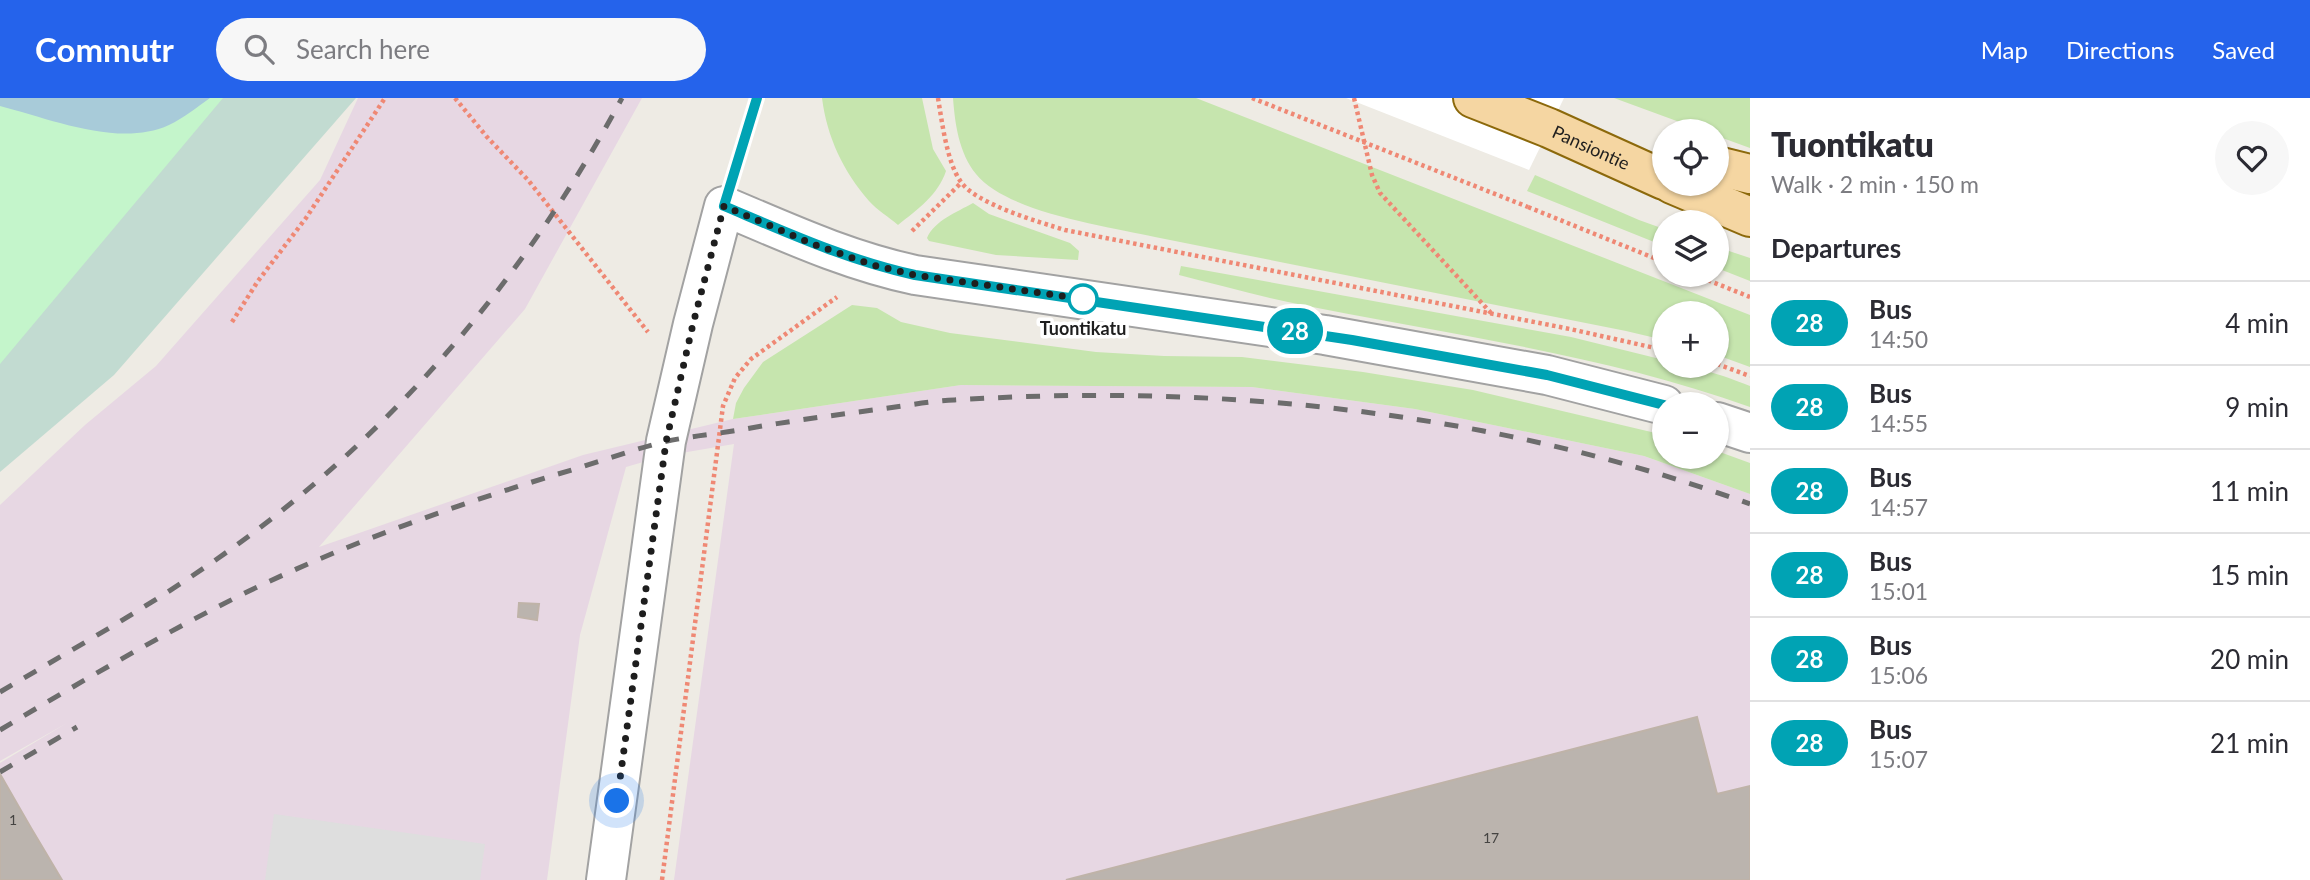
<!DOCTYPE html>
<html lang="en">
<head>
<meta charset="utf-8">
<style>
  body { margin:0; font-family:Lato,sans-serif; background:#f7f7f7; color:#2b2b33; height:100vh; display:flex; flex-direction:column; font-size:26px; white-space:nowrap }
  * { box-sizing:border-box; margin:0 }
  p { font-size:23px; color:#7c7c81 }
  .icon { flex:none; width:38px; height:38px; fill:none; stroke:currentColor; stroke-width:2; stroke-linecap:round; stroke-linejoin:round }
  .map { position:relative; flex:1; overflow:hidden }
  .panel { display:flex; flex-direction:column; background:#fff; width:560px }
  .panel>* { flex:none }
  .badge { padding:0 14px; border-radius:23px; font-size:24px; line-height:46px }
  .controls { position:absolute; left:1652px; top:21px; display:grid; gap:14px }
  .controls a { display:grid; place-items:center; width:77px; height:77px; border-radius:50%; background:#fff; box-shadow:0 2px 5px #0004; font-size:35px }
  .you { position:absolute; width:35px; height:35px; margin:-18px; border:5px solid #fff; border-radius:50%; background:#1a73e8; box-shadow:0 0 0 10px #1a73e833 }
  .map>.badge { position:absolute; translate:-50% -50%; box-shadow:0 0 0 4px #fff }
  h2 { padding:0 21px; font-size:26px; line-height:63px }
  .round { display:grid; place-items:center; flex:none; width:74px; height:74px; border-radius:37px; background:#f7f7f7 }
  .headline { display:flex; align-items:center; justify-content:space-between; height:119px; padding:0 21px }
  h1 { font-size:33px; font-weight:800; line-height:52px }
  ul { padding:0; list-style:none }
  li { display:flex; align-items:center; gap:21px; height:84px; padding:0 21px; border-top:2px solid #e1e1e2 }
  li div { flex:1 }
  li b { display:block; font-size:26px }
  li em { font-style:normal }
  li .badge { min-width:77px; font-weight:700; text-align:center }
  header { display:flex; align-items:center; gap:42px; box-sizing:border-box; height:98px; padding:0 35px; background:#2563eb; color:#fff }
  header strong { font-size:33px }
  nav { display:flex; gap:38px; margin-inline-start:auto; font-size:24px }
  .search { width:490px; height:63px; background:#f7f7f7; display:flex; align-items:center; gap:18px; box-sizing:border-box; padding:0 24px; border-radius:38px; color:#7c7c81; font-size:26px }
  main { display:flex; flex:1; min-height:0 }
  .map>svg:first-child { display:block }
</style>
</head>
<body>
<header>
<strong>Commutr</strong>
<div class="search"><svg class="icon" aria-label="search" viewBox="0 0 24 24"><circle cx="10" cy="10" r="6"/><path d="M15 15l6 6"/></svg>Search here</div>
<nav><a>Map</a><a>Directions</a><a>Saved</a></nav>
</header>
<main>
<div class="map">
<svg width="1750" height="782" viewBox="0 0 1750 782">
  <rect width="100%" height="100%" fill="#eeebe4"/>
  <path fill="#e7d7e3" d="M 358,0 L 642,0 L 525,211 L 319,449 L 583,357 L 733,321 L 961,287 L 1252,289 L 1415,311 L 1644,358 L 1750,396 L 1750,782 L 674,782 L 734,346 L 664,358 L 626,369 L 580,537 L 547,782 L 0,782 L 0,665 L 67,625 L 0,663 L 0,407 L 85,327 L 156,268 L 320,82 Z"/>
  <path fill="#c6e5ae" d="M 822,0 L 922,0 L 933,51 L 946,73 C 938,97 918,111 898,127 C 889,119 877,112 869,103 C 843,73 827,39 822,0 Z
    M 953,0 L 1196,0 L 1750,217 L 1750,269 L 1717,257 L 1717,215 L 1664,215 L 1664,242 L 1626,233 L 1155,139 C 1106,128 1008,115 976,76 C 959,55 955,26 953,0 Z
    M 1614,0 L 1750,0 L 1750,50 L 1717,38 L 1717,33 L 1704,33 Z
    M 1535,77 L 1639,122 L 1664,131 L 1664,148 L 1527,93 Z
    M 973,105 L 989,116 L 1070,145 L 1079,153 L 1078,162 L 996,157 L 929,143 L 927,140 C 934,123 957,114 973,105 Z
    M 1717,149 L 1750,160 L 1750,183 L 1717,170 Z
    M 1181,168 L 1571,239 L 1664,262 L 1664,268 C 1698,268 1719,276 1750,288 L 1750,309 C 1601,255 1442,236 1288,204 C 1251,196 1215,186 1179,177 Z
    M 852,207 L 877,210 L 901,224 L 950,235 L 1096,254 L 1164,258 L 1242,259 L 1363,274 L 1473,292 L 1664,337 L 1664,359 L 1717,359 L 1717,353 L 1750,365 L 1750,396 L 1644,358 L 1415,311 L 1252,289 L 961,287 L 733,321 L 736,305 L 744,290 L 763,264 Z"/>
  <path fill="#c2dbd1" d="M 0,0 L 356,0 L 114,277 L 0,374 Z"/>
  <path fill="#c4f5cb" d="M 0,0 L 223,0 L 0,266 Z"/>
  <path fill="#dedede" d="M 274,716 L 485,746 L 480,782 L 265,782 Z"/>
  <path fill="#a8cbd9" d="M 0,0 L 210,0 C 197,9 184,20 169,27 C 119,50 51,21 0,8 Z"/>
  <path fill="#fff" d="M 1346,0 L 1564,0 L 1529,72 Z"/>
  <path fill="#bbb4ae" stroke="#bfb3a8" stroke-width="2" d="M 519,505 L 539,506 L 537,522 L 518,519 Z
    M 1697,619 L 1717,696 L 1750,688 L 1750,782 L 1066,782 Z
    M 0,676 L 31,730 L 62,782 L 0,782 Z"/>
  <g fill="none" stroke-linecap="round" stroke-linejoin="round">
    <defs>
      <path id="tertiary" d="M 1717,324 L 1750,335
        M 606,782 L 666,343 L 693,226 L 724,108 C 788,135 846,162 915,177 L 1325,237 L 1547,277 L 1664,307"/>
      <g id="primary">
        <path id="s1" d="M 1473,0 L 1549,30 L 1664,82"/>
        <path d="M 1717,68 L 1750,76"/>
        <path d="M 1672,86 L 1750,119"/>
      </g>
    </defs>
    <use href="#tertiary" stroke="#a2a2a2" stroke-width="42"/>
    <use href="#primary" stroke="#8c690b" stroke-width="42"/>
    <path stroke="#ef8874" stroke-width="4.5" stroke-dasharray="3.5 3.5" stroke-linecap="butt" d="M 455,0 L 487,39 L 528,82 L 648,234
      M 938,0 C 942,24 947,65 961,84 C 976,106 1039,124 1065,132 L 1570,231 L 1664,252
      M 1354,0 L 1372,77 L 1380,95 L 1491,215
      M 1528,109 L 1664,164
      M 912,133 L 961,85
      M 1695,177 L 1750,199
      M 232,224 L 258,183 L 306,120 L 385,0
      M 1717,266 L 1750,278
      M 662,782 L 723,308 L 735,280 L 751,261 L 837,199"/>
    <use href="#tertiary" stroke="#fff" stroke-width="38"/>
    <use href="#primary" stroke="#f5d6a2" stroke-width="38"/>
    <path stroke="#6c6c6c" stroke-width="5" stroke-dasharray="14 14" stroke-linecap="butt" d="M 0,594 C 73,551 147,510 217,461 C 389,341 523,184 622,0
      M 0,632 C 82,583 164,535 249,493 C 348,445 453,408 558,376 C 593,366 628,353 663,344 C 690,338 718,336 745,331 C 790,323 835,317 881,311 C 905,308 930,303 954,302 C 1223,285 1496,314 1750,406
      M 0,674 L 77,629"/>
    <path stroke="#ef8874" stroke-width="4.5" stroke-dasharray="3.5 3.5" stroke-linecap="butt" d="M 1252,0 L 1528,109"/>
  </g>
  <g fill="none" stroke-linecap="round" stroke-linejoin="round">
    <defs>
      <path id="line" d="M 757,0 L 724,108 C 788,135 847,162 915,177 L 1352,242 L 1547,277 L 1664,307"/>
    </defs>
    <use href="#line" stroke="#fff" stroke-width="16"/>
    <use href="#line" stroke="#00a3b4" stroke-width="10"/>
    <path stroke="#1e1e1e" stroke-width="7" stroke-dasharray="0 12.6" d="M 617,703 L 666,344 L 693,226 L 724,108 L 813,146 L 873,167 L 915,177 L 1083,201"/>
  </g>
  <circle fill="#fff" stroke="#00a3b4" stroke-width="3.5" cx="1083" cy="201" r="14"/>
  <g text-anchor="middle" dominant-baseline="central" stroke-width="7" stroke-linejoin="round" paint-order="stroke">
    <g font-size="14" fill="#454442">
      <text x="13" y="721">1</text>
      <text x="1491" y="739">17</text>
    </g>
    <g font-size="18" fill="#1e1e1e" stroke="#fff">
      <text stroke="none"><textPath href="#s1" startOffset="128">Pansiontie</textPath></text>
    </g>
    <g font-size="18" font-weight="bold" fill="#1e1e1e" stroke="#fff">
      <text x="1083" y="230">Tuontikatu</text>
    </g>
  </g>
</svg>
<div class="controls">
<a><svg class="icon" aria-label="locate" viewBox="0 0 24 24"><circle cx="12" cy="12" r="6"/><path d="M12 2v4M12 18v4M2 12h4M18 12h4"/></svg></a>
<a><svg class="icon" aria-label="layers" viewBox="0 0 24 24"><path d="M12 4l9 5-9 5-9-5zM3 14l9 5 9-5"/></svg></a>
<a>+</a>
<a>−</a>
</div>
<div class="you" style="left:617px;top:703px"></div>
<b class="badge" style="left:1295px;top:233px;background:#00a3b4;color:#fff">28</b>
</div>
<section class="panel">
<div class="headline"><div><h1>Tuontikatu</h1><p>Walk · 2 min · 150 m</p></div><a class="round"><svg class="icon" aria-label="heart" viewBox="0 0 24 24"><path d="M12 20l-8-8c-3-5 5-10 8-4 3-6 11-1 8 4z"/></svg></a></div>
<h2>Departures</h2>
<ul>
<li><span class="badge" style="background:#00a3b4;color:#fff">28</span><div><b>Bus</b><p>14:50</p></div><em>4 min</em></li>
<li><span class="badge" style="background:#00a3b4;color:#fff">28</span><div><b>Bus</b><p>14:55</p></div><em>9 min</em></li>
<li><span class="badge" style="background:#00a3b4;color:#fff">28</span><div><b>Bus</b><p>14:57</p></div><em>11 min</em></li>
<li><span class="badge" style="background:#00a3b4;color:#fff">28</span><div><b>Bus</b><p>15:01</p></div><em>15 min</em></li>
<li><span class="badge" style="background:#00a3b4;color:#fff">28</span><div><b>Bus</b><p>15:06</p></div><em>20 min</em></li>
<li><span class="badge" style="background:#00a3b4;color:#fff">28</span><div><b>Bus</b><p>15:07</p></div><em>21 min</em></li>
</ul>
</section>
</main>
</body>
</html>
